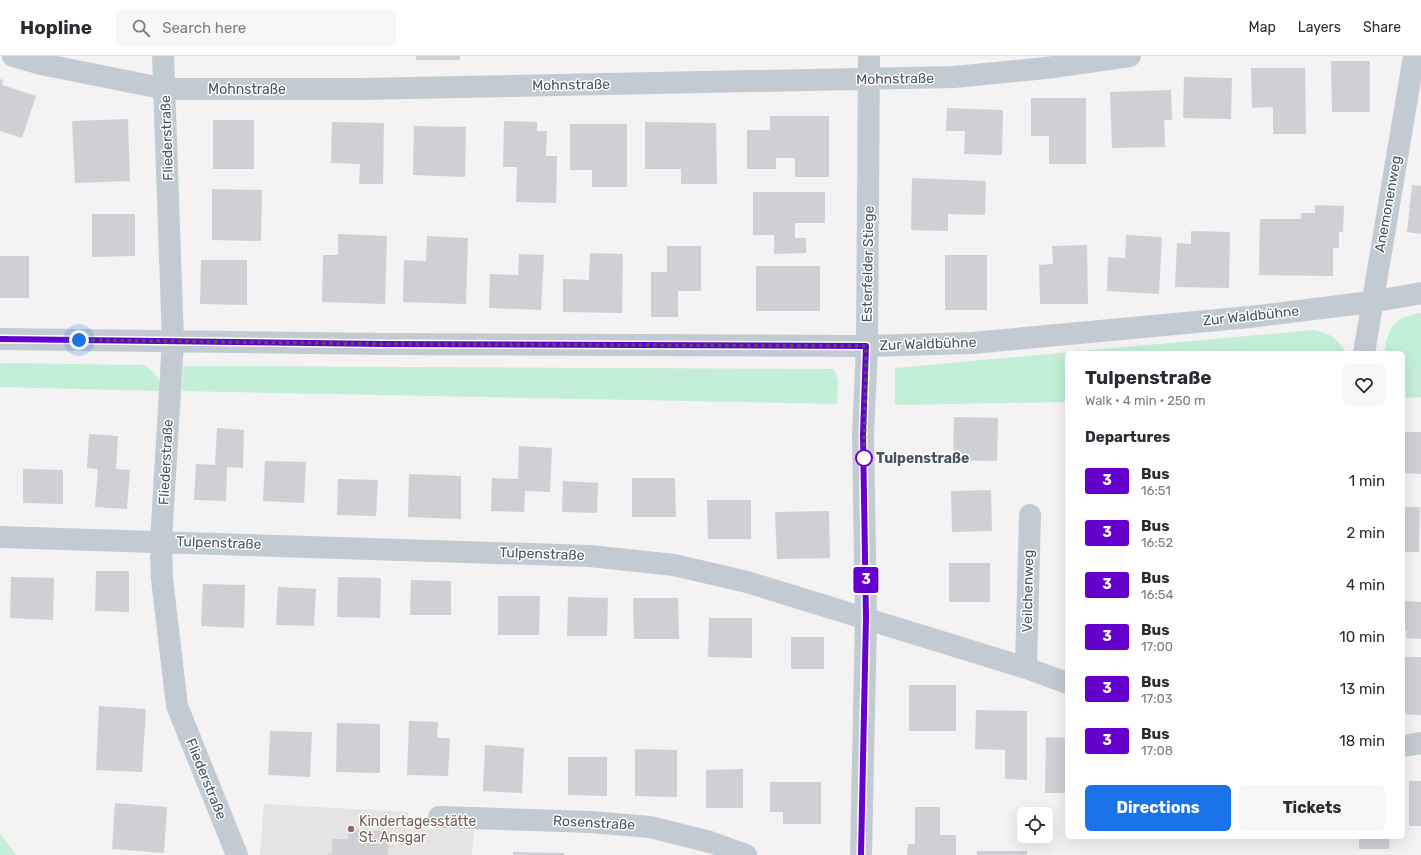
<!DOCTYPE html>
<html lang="en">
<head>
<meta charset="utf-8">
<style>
  body { margin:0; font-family:Rubik,sans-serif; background:#f7f7f7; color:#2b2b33; height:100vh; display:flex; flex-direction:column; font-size:15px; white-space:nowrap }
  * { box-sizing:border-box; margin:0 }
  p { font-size:13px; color:#7c7c81 }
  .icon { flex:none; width:22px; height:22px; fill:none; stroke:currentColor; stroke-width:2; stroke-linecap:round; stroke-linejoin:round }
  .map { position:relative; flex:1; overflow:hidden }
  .panel { position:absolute; left:1065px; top:295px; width:340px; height:488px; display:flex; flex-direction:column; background:#fff; border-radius:6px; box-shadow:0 4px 16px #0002 }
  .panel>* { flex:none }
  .badge { padding:0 8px; border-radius:3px; font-size:14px; line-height:26px }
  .fabs { position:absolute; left:1017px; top:751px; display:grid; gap:8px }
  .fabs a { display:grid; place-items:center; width:36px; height:36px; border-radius:6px; background:#fff; box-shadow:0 4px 16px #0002; font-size:20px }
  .you { position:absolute; width:20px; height:20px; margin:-10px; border:3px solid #fff; border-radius:50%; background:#1a73e8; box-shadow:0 0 0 6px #1a73e833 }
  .map>.badge { position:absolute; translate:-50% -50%; box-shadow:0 0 0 2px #fff }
  h2 { padding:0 20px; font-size:15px; line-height:36px }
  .round { display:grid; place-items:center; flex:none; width:42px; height:42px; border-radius:6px; background:#f7f7f7 }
  .overview { display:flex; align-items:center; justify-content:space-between; height:68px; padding:0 20px }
  h1 { font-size:19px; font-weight:700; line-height:30px }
  .cta { display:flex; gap:8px; margin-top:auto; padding:8px 20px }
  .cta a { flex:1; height:46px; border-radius:6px; background:#1a73e8; color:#fff; font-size:16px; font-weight:700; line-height:46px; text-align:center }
  .cta a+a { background:#f7f7f7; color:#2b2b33 }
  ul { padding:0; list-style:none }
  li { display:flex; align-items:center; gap:12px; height:52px; padding:0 20px }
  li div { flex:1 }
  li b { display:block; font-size:15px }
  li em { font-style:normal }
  li .badge { min-width:44px; font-weight:700; text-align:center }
  header { display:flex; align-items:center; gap:24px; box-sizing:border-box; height:56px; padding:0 20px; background:#fff; border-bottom:1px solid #e1e1e2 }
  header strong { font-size:19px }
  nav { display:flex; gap:22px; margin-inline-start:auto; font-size:14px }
  .search { width:280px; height:36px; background:#f7f7f7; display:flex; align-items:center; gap:10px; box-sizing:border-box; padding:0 14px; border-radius:6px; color:#7c7c81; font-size:15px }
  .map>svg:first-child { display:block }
</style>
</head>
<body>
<header>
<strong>Hopline</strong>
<div class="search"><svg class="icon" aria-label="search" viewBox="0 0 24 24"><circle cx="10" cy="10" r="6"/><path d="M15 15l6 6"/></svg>Search here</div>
<nav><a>Map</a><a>Layers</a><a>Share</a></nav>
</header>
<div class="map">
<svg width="1421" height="799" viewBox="0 0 1421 799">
  <rect width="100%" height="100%" fill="#f4f2f2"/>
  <path fill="#e5e3e3" d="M 264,748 L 408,756 L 407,772 L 474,774 L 472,799 L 260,799 Z"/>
  <path fill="#c3eed7" d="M 1421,257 L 1421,341 L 1403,342 L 1403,297 L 1384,297 C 1389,270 1393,262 1421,257 Z
    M 1314,274 C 1330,277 1338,283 1346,297 L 1067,297 L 1067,346 L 895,349 L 895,312 Z
    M 0,307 L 144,309 C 155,316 160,322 161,335 L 0,331 Z
    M 183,310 L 834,313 L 838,324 L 837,348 L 182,335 Z
    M 0,777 L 16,799 L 0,799 Z"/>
  <path fill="#cfd0d6" d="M 416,0 L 460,0 L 460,4 L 416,4 Z
    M 1331,5 L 1370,5 L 1370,56 L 1332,56 Z
    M 1251,12 L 1305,12 L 1306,78 L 1273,78 L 1273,51 L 1252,52 Z
    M 1184,21 L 1232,22 L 1231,63 L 1183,62 Z
    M 0,23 L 3,24 L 2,29 L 36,40 L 22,82 L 0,75 Z
    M 1171,34 L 1172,64 L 1164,64 L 1165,91 L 1112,92 L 1110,36 Z
    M 1031,42 L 1086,42 L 1086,108 L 1049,108 L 1049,80 L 1031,80 Z
    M 947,52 L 1003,54 L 1002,99 L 964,98 L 965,75 L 946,75 Z
    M 770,60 L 829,60 L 829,121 L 795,121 L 795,102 L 776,102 L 776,113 L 747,113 L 747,74 L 770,74 Z
    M 128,63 L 130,125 L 75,127 L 72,65 Z
    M 213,64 L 254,64 L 254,113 L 213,113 Z
    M 504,65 L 537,66 L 537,75 L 547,75 L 546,100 L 557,100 L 556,147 L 516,146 L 517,111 L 503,111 Z
    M 332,66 L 384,67 L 383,128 L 359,128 L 360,108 L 331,107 Z
    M 645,66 L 716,67 L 717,128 L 681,128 L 681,113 L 645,113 Z
    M 570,68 L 627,68 L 627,131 L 592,131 L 592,114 L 570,114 Z
    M 414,70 L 466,71 L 465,121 L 413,119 Z
    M 912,122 L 986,125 L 985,159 L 948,158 L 948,175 L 911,174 Z
    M 1412,129 L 1421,130 L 1421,178 L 1407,176 Z
    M 212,133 L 262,134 L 261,185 L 212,184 Z
    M 753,136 L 825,136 L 825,167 L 795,167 L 795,182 L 806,182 L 806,197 L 774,198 L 774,179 L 753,179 Z
    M 1315,149 L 1344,150 L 1343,176 L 1339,176 L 1339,192 L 1333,192 L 1333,220 L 1259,219 L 1260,163 L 1301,163 L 1301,157 L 1315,157 Z
    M 92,158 L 135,158 L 135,200 L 92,201 Z
    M 1191,175 L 1230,176 L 1229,232 L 1175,231 L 1177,187 L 1191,188 Z
    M 338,178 L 387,180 L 385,248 L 322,246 L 323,199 L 338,199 Z
    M 1126,179 L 1162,181 L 1159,238 L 1107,235 L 1108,201 L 1125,202 Z
    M 427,180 L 468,182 L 466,248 L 403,246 L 404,204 L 426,205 Z
    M 1087,189 L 1088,248 L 1040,248 L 1039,209 L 1053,208 L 1052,190 Z
    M 667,190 L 701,190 L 701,235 L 678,235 L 678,261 L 651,261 L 651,216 L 667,216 Z
    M 590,197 L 623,198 L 622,257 L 563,256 L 563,223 L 589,224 Z
    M 519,198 L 544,199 L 541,254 L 489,252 L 490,218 L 518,219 Z
    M 945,199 L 987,199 L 987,254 L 945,254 Z
    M 0,200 L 29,200 L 29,242 L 0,242 Z
    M 201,204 L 247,204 L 247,249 L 200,248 Z
    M 756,210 L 820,210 L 820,255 L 756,255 Z
    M 954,361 L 998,362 L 997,405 L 953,404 Z
    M 217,372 L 244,374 L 243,412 L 227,411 L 226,445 L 194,444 L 196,408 L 215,409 Z
    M 1403,376 L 1421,376 L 1421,418 L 1403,417 Z
    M 89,378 L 118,380 L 116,413 L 130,414 L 127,453 L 95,451 L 98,413 L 87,412 Z
    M 519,390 L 552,392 L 550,436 L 525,435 L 524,456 L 491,455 L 492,422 L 518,423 Z
    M 265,405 L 306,406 L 304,447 L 263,445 Z
    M 23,413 L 63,414 L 63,448 L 23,447 Z
    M 409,418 L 461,420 L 461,463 L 408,461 Z
    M 632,422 L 675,422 L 676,461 L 632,461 Z
    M 338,423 L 378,424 L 376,460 L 337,459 Z
    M 563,425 L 598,427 L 597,457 L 562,456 Z
    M 991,434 L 992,475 L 952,476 L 951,435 Z
    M 707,444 L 751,444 L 751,483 L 708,483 Z
    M 1403,451 L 1420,451 L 1419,496 L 1403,496 Z
    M 829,455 L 830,502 L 777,503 L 775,456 Z
    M 949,507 L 990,507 L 990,546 L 949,546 Z
    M 96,515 L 129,515 L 129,556 L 95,555 Z
    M 11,521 L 54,522 L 53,564 L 10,562 Z
    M 338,521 L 381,522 L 380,562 L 337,561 Z
    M 411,524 L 451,525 L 451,559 L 410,559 Z
    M 203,528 L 245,529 L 244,572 L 201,570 Z
    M 278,531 L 316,533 L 314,570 L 276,569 Z
    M 498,540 L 540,540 L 539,579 L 498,579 Z
    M 568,541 L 608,542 L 607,580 L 567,580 Z
    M 633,542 L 678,542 L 679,583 L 634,583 Z
    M 1403,545 L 1421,546 L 1421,583 L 1406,582 L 1407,575 L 1403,575 Z
    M 709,562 L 752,562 L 752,602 L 708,601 Z
    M 791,581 L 824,581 L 824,613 L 791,613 Z
    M 1403,601 L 1421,601 L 1421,659 L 1403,658 Z
    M 909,629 L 956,629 L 956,675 L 909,675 Z
    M 99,650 L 146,653 L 142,716 L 96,714 Z
    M 976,654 L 1027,655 L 1027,724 L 1005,723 L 1005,694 L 975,693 Z
    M 409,665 L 438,666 L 437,682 L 450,682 L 448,720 L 407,719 Z
    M 337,667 L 380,668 L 380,717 L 336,716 Z
    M 270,675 L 312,676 L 310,721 L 268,719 Z
    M 1046,681 L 1067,682 L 1067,737 L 1045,737 Z
    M 485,689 L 524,692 L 522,737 L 483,735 Z
    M 635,693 L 677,694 L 677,741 L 635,740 Z
    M 568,701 L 607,701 L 607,740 L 568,739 Z
    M 743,713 L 743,752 L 706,752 L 706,714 Z
    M 1409,725 L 1421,725 L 1421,770 L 1409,770 Z
    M 770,726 L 821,726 L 821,768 L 783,768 L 783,756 L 770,756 Z
    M 115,747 L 167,751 L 164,797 L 112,793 Z
    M 915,751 L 940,751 L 940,779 L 956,779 L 956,799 L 907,799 L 908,788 L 915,788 Z
    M 349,774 L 389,775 L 388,799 L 328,799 L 328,797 L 332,797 L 332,783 L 348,783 Z
    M 1359,781 L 1390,781 L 1389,793 L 1359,793 Z
    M 977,795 L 1027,795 L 1027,799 L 977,799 Z
    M 513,796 L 564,797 L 564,799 L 513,799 Z"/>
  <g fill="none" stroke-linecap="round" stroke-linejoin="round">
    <path stroke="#c3cbd2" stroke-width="22" d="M 13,0 L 41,8 L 166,33 L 361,33 L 954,21 L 1046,12 L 1130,0
      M 163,0 L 173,285 L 161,485 L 162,523 L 177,650 L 237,799
      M 0,283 L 385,288 L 867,290 L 972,287 L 1250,261 L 1371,246 L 1421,237
      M 1364,297 L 1414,0
      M 0,481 L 590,500 L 674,509 L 747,526 L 1026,612 L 1067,627
      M 1026,612 L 1030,459
      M 1403,690 L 1421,687
      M 439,761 L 591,766 L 650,771 L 710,786 L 746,799
      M 861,799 L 866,562 L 863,379 L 867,290 L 869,0"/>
  </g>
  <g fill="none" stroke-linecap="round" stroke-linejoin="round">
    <defs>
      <path id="line" d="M 0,283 L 384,288 L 866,290 L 863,379 L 866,562 L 861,799"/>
    </defs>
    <use href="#line" stroke="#fff" stroke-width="9"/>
    <use href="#line" stroke="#60c" stroke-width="6"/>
    <path stroke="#4a535e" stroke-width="4" stroke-dasharray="0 7.2" d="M 79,284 L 384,288 L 866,290 L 864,410 L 864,402"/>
  </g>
  <circle fill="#fff" stroke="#60c" stroke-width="2" cx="864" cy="402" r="8"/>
  <circle fill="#8d6e63" stroke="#fff" stroke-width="1.5" cx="351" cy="773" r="4"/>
  <g text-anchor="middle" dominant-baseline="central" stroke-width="3" stroke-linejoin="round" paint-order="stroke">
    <g font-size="14" fill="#4a535e" stroke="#fff">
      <text transform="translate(895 23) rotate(-1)">Mohnstraße</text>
      <text transform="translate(571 29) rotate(-1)">Mohnstraße</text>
      <text x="247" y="33">Mohnstraße</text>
      <text transform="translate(167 82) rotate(-92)">Fliederstraße</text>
      <text transform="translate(1388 148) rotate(-80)">Anemonenweg</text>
      <text transform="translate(868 208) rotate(-89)">Esterfelder Stiege</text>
      <text transform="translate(1251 260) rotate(-6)">Zur Waldbühne</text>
      <text transform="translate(928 288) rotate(-2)">Zur Waldbühne</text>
      <text transform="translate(166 406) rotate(-87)">Fliederstraße</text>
      <text transform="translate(219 487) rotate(2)">Tulpenstraße</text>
      <text transform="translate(542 498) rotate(2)">Tulpenstraße</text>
      <text transform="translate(1028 535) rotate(-89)">Veilchenweg</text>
      <text transform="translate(206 723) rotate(68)">Fliederstraße</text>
      <text transform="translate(594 767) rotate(3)">Rosenstraße</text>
    </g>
    <g font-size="14" font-weight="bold" fill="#4a535e" stroke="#fff" text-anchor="start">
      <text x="876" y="402">Tulpenstraße</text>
    </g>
    <g font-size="14" fill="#785e54" stroke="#fff" text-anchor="start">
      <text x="359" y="765">Kindertagesstätte<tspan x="359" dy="16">St. Ansgar</tspan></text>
    </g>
  </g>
</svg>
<div class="fabs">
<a><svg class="icon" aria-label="locate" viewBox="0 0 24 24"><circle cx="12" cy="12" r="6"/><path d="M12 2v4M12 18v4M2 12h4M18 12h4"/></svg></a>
</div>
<div class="you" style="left:79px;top:284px"></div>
<b class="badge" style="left:866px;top:524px;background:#60c;color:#fff">3</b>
<section class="panel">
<div class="overview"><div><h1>Tulpenstraße</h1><p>Walk · 4 min · 250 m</p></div><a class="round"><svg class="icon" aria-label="heart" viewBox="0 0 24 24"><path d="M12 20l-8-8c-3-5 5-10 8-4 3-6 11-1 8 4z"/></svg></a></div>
<h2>Departures</h2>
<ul>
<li><span class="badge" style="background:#60c;color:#fff">3</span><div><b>Bus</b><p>16:51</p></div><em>1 min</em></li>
<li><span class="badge" style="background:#60c;color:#fff">3</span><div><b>Bus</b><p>16:52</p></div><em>2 min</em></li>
<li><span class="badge" style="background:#60c;color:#fff">3</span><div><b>Bus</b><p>16:54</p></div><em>4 min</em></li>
<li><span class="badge" style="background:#60c;color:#fff">3</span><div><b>Bus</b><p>17:00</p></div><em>10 min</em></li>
<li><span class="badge" style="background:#60c;color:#fff">3</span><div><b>Bus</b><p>17:03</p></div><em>13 min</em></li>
<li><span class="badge" style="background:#60c;color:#fff">3</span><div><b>Bus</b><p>17:08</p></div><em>18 min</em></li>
</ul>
<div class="cta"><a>Directions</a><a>Tickets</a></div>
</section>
</div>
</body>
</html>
